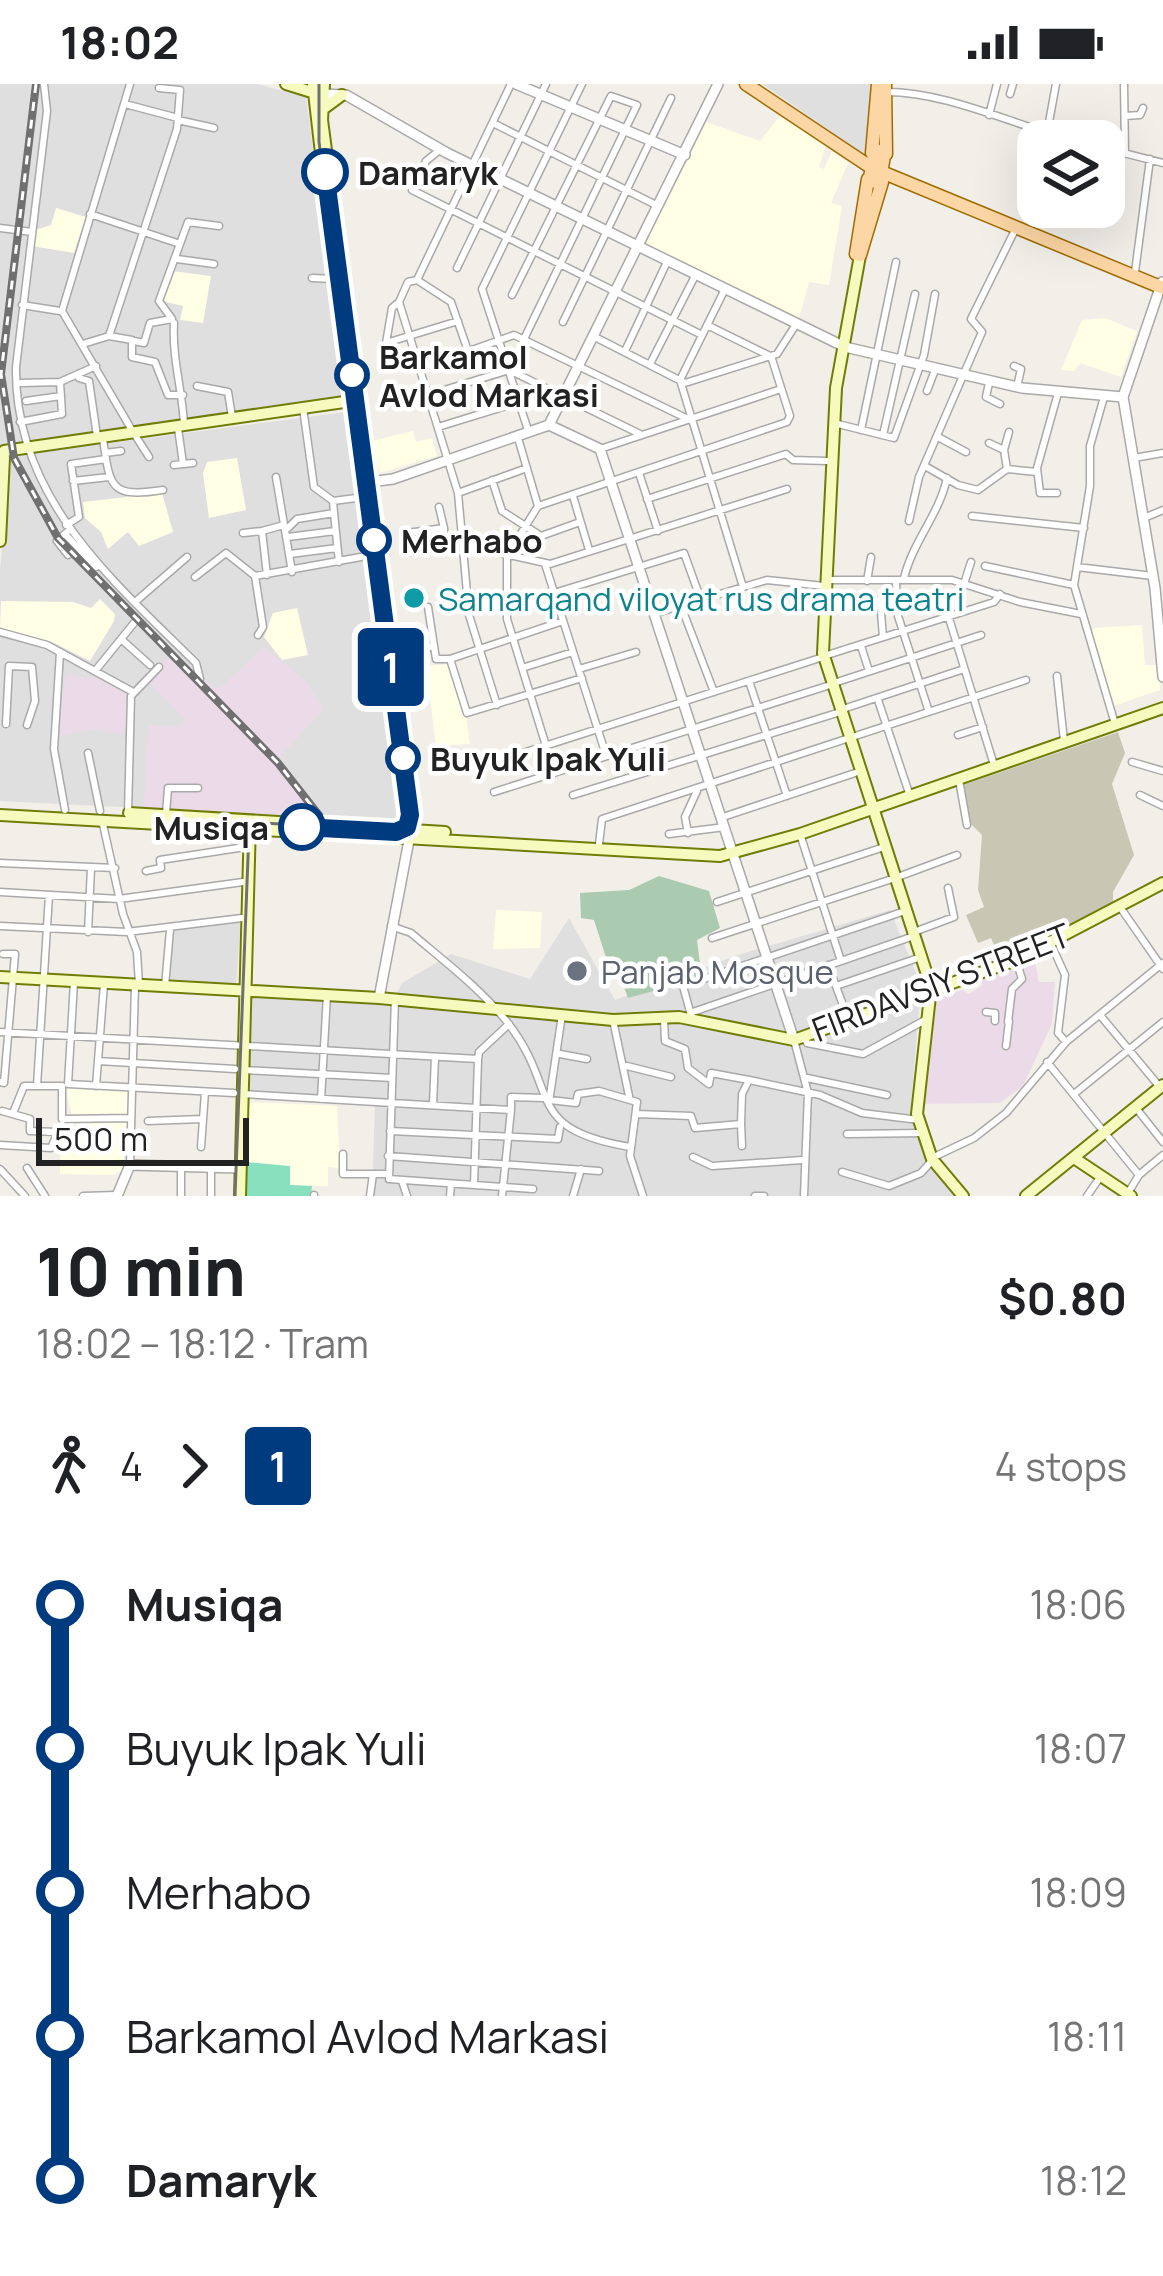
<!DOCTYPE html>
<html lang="en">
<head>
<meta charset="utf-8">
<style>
  body { margin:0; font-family:Manrope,sans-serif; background:#f2f2f2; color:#202124; height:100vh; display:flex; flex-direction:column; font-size:45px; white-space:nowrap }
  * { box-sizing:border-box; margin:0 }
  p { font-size:39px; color:#757577 }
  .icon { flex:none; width:66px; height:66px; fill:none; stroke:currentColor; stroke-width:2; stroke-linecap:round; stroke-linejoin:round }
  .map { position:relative; height:1112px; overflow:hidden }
  .details { display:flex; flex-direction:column; background:#fff; flex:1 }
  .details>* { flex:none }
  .badge { padding:0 24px; border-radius:9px; font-size:42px; line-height:78px }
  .tools { position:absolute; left:1017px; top:36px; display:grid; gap:24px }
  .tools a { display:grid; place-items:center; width:108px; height:108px; border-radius:24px; background:#fff; box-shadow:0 12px 48px #0002; font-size:60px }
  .scale { position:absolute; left:36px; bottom:30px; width:213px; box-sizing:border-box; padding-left:12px; border:6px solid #222; border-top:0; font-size:33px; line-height:42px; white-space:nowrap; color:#222; -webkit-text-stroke:9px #fff; paint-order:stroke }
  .map>.badge { position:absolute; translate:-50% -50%; box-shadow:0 0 0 6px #fff }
  .legs { display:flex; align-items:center; gap:18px; height:132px; padding:0 36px; font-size:39px }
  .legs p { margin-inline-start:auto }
  .headline { display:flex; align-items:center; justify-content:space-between; height:204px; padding:0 36px }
  h1 { font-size:66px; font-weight:800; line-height:90px }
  ul { padding:0 36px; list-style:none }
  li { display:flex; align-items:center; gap:42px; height:144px; font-size:45px }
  li i { display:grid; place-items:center; width:18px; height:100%; margin:0 15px; background:currentColor }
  li i::after { content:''; width:30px; height:30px; margin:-15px; border:9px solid; border-radius:50%; background:#fff }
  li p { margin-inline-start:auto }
  li:first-child i { background:linear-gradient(#0000 50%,currentColor 0) }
  li:last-child i { background:linear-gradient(currentColor 50%,#0000 0) }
  .status { display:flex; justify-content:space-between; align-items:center; height:84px; padding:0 60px; background:#fff; direction:ltr }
  .status svg { height:33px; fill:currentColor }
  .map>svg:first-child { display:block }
</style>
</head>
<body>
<div class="status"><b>18:02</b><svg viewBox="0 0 49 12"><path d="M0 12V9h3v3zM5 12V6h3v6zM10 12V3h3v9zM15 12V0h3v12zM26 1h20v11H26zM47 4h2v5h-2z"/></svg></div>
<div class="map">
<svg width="1163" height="1112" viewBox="0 0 1163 1112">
  <rect width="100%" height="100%" fill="#f2efe9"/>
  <path fill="#e0dfdf" d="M 0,0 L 257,0 L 306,13 L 347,314 L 0,362 Z
    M 762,0 L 874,0 L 867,72 Z
    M 346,328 L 399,737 L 0,717 L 0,487 L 10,372 Z
    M 890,826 L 921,901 L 911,1021 L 928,1076 L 956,1112 L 372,1112 L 375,1020 L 243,1014 L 248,910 L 392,918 L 402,899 L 451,870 L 530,895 L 569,834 L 615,916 L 738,871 Z
    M 241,835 L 236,902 L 168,899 L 171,844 Z"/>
  <path fill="#ebdbe8" d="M 264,563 L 308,599 L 323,626 L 276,677 L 322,737 L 144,724 L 148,641 L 180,643 L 186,636 L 147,596 L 168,573 L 219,605 Z
    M 66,591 L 101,594 L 129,611 L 124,650 L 92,646 L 57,652 Z
    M 1034,873 L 1039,898 L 1055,898 L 1052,940 L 1023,1002 L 1000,1019 L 920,1020 L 934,916 L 962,906 L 969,910 L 983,901 L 981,896 Z"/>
  <path fill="#ffffe5" d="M 780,32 L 826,62 L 819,83 L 824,85 L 832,67 L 848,79 L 831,119 L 842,122 L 829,201 L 809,198 L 798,238 L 645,160 L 706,38 L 760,57 Z
    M 56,124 L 86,133 L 74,169 L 32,162 L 35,146 L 51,141 Z
    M 172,187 L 211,192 L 203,239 L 180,236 L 183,222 L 162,217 Z
    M 1105,234 L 1137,247 L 1121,293 L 1080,279 L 1074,287 L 1061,286 L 1082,236 Z
    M 413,347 L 416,358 L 432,354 L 437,372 L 380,389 L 372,357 Z
    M 237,374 L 246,426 L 209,434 L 203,389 L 207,378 Z
    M 162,409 L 173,448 L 139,462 L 128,448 L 108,465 L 101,448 L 85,434 L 83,418 Z
    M 100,515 L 115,530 L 114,537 L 90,577 L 52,558 L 0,545 L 1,517 L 73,518 L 91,524 Z
    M 297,524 L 308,571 L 282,576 L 264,553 L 273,529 Z
    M 1142,541 L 1145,581 L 1158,581 L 1160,606 L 1113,622 L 1091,549 L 1094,544 Z
    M 451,580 L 463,611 L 470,660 L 436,662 L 426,582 Z
    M 496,826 L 542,828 L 540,864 L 493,865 Z
    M 65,1003 L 128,1006 L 127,1032 L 72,1032 Z
    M 247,1018 L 337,1022 L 340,1084 L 328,1083 L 328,1102 L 290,1101 L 246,1078 Z
    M 77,1035 L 127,1035 L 123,1086 L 113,1091 L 60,1090 L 61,1049 L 75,1049 Z"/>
  <path fill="#c7c7b4" d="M 1118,648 L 1125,669 L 1112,700 L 1134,771 L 1113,808 L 1113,819 L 1001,877 L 991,854 L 978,859 L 966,831 L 984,823 L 978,806 L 982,751 L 970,739 L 963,701 Z"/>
  <path fill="#aacbaf" d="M 659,792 L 709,807 L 720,844 L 697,856 L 701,888 L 708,892 L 628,914 L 621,895 L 610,886 L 594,836 L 581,834 L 580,809 L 629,806 Z"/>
  <path fill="#88e0be" d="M 246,1078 L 290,1082 L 290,1101 L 312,1102 L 311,1112 L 246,1112 Z"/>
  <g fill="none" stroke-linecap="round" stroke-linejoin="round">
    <defs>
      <path id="minor" d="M 44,0 L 47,27 L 16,283 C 14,413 110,494 196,579 L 200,595
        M 130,0 L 62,227 L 133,348
        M 1124,0 L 1125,69
        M 887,8 C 948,8 1015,42 1077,57
        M 1010,10 L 1013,0
        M 125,20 L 178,34
        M 989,31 L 997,0
        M 1125,32 L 1140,31 L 1143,24
        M 178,36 L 214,44
        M 493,39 L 656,121
        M 1047,49 L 1056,0
        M 1104,64 L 1163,79
        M 441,65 L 426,77 L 412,106 L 702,251
        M 90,130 L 180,160
        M 0,144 L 32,148
        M 177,175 L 214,180
        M 457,184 L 546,0
        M 1135,188 L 1150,75
        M 312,194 L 334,195
        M 417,196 L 408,198 L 399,218 L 458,409 L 469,531 L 497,621
        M 417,196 L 511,0
        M 417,196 L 451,218 L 468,267
        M 724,207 L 680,296 L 743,503
        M 512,211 L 611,12 L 637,21 L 524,255
        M 399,218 L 392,224 L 386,259 L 458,237
        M 22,221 L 60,227
        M 563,238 L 671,14
        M 174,239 C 172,274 182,305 184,340
        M 707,241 L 768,271
        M 109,252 L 132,256 L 132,273 L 155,278 L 168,311 L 183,311
        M 593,252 L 685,299 L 777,270 L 795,242
        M 134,257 L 144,259 L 150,239 L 172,235 L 159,217 L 188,138 L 219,142
        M 83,260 L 109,252 L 177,45 L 180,6 L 159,4
        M 625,267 L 667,178
        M 650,280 L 695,192
        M 1014,282 L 1021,285 L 1017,303
        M 421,284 L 514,251 L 690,336
        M 79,294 L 89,297 L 97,352
        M 21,299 L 60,298
        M 989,299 L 986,313 L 1000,320
        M 197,302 L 228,308 L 232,333
        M 927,307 L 935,286
        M 428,311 L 509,286 L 642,351
        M 1104,313 L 1090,362 L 1090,402 L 1074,501 L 1115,640
        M 26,317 L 61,312
        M 303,324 L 314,403 L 333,417 L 364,413
        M 20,338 L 62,330 L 60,298 L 96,282
        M 834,339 L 894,354 L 924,271 L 935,210
        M 438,343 L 519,318
        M 178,344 L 183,380
        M 528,346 L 482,205 L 582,0
        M 861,346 L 896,178
        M 135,351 L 149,373
        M 883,351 L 915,210
        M 938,353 L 966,368
        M 518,354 L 538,422 L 507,472 L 507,535 L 554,688
        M 103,355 C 110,404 110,414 163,406
        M 989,359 L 1004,366
        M 600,365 L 781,305
        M 105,369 L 121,367
        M 1134,374 L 1163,369
        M 174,381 L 193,379
        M 925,382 L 958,401 L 978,406 L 1007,385 L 1037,388
        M 1007,385 L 1004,366 L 1009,348
        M 639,389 L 658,447
        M 276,393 L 292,488
        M 492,396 L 502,427 L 541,452 L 580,438
        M 73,397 L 109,393
        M 458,409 L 527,384
        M 1057,409 L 1040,409 L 1037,384 L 1058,309
        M 573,412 L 589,466
        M 647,415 L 786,370 L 793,376 L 827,377
        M 538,422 L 787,338 L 790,332 L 771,272
        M 334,429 L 339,478
        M 972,432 L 1084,444
        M 1144,434 L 1163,426
        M 909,437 L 919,393 L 982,248 L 971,235 L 1015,146
        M 66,441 L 79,433 L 71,380 L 106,375
        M 288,444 L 297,435 L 334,429 L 333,417
        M 67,448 L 57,457 L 68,471
        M 243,449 L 262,447
        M 407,449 L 444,444 L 439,423
        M 65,450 L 96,483
        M 288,453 L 335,447
        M 464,461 L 550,480 L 787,405
        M 410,468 L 445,462 L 444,444
        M 290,470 L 337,464
        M 545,480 L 606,671
        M 985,482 L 1074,501
        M 1077,483 L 1153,492
        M 267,491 L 262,447 L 284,441
        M 255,492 L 263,543 L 258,551
        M 195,493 L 226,469 L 255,492 L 372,471
        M 904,494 C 913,457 939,431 947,394
        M 826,496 L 952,496 L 1020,518 L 1081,530
        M 867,497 L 871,473
        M 896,499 L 898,532 L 929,628
        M 964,500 L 971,478
        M 941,508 L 994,681
        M 554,509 L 684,469 L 701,516
        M 861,517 L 880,516 L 883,553
        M 135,518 L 187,473
        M 681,522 L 714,608
        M 428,523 L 434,562
        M 653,530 L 767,496 L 824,502
        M 0,548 L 47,561 L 133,608
        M 121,555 L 150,581
        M 861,562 L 869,587
        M 407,566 L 434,562 L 436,575 L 450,575 L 563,537
        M 60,568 L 54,665 L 65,726
        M 824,572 L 994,518 L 1000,510
        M 450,575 L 467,629 L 582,594
        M 522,584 L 573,568
        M 579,585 L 636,568
        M 95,587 L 134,539
        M 1057,592 L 1064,657
        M 749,597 L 787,712
        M 834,599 L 981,551
        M 878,616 L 909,709
        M 843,625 L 964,585
        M 6,640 L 9,582 L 32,583 L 35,617 L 27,641
        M 958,651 L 983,643
        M 88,669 L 100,727
        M 1132,678 L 1163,687
        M 485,681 L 820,574
        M 959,696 L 967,741
        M 494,708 L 827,602
        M 573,711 L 837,629
        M 1140,711 L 1163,722
        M 128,729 L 131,612 L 159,583
        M 166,730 L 168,704 L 198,704
        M 723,733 L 855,689
        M 102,736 L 123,830 L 137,868 L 139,901
        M 688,749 L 685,733 L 697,707
        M 669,750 L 725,743
        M 800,750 L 841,877
        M 599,760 L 602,735 L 1026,596
        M 0,779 L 115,784
        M 146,787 L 161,784 L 160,776 L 245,763
        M 895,794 L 957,771
        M 0,808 L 119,815 L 243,798
        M 717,818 L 881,764
        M 1120,823 L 1163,885
        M 0,842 L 127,848 L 242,834
        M 391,842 L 411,849 C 444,877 481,905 508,939 C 561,1007 522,1045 630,1063
        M 88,848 L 91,784
        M 914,848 L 954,833 L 948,804
        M 712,854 L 892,795
        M 828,881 L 849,937
        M 74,898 L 68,1000 L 234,1009
        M 165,902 L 170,846
        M 836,902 L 918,874
        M 395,915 L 389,1095 L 533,1105
        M 693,928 L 911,853
        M 986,928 L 995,929 L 995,937
        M 1100,931 L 1159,1002
        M 664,935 L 665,957 L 685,965 L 688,984 L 709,1000 L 711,989 L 749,996
        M 692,935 L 683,902 L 902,828
        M 613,936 L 629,1012
        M 1008,938 L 1012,905 L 1022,895 L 1016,876
        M 0,948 L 478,975
        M 804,952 L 807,959 L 863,970 L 927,935
        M 794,956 L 808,1009 L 804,1112
        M 1066,958 L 1163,879
        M 1006,962 L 1009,937
        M 560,970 L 587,975
        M 478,975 L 479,968 L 509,940
        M 98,977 L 235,985
        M 1047,978 L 1139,1091
        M 627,982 L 671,993
        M 244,986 L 392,994
        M 807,994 L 887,1011
        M 0,998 L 4,999 L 15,870 L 3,870
        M 37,1002 L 49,811
        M 96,1002 L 104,900
        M 243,1010 L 511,1026 L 502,1112
        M 1074,1010 L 1163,938
        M 321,1015 L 327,911
        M 550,1016 L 576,1019 L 578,1010 L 599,1007 L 637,1018 L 630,1072 L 643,1112
        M 549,1018 L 562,931
        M 433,1021 L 435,973
        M 1136,1024 L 1163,1058
        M 511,1026 L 511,1013 L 544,1014
        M 13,1029 L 24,1002 L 62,1002 L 62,1035
        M 636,1030 L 691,1032 L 695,1044 L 741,1040 L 742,1010 L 749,996 L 820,1011 L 862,1029 L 919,1036
        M 62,1035 L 131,1034
        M 148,1037 L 202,1035
        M 741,1040 L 742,1062
        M 390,1047 L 558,1055 L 560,1043
        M 847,1050 L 923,1049
        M 0,1061 L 51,1064 L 58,1048 L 30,1047 L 30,1035 L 2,1027
        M 201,1063 L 205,1008
        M 343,1070 L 343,1090 L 373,1090
        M 388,1072 L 599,1087
        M 693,1073 L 712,1082 L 802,1076
        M 130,1081 L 135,901
        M 27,1084 L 45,1112
        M 0,1085 L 25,1112
        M 842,1088 L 889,1102 L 921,1089 L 936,1072 L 974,1054 L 1006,1029 L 1066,958 L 1058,949 L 1065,891 L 1051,860
        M 402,1097 L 407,1112
        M 474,1101 L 478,975
        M 1128,1109 L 1139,1091 L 1163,1071
        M 314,1111 L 314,1112
        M 83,1112 L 117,1111
        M 181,1112 L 181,1082
        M 211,1112 L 211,1083
        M 370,1112 L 373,1090 L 388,1090
        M 450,1112 L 451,1100
        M 573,1112 L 581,1085
        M 755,1112 L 764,1112
        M 1087,1112 L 1101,1092"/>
      <path id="tertiary" d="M 516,0 L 685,71
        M 321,10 L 346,11 L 447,69 L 845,263 L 1022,304 L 1123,313
        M 1162,198 L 1123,313 L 1155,504 L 1163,593
        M 549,341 L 600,365 L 794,956
        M 549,341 L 718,0
        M 362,399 L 393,395 L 549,341
        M 379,914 L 410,751
        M 117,1112 L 130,1081 L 239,1084"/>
      <path id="secondary" d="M 286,0 L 318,10
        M 313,0 L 340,234
        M 324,0 L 322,36 L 413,726 L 410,747
        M 323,25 L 342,11
        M 861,166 L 836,304 L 823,569 L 931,903 L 917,1030 L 932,1075 L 963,1112
        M 4,367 L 358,316
        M 0,457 L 4,373
        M 398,675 L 409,739
        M 129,729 L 445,748
        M 0,731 L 720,772 L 800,750 L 1163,624
        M 0,893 L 379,914 L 613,936 L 679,933 L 794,956 L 1016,876 L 1163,799
        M 1074,1074 L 1131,1112
        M 240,1112 L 250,738
        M 1026,1112 L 1163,1001"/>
      <path id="primary" d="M 746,0 L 872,84 L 1163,204
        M 885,0 L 886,70
        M 875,65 L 880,73 L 885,66 L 879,101 L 875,94 L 869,99 Z
        M 872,69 L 878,0
        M 856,170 L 868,95
        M 860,171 L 882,98"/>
    </defs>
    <use href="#minor" stroke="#a9a9a9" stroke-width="9"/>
    <use href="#tertiary" stroke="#a9a9a9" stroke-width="12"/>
    <use href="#secondary" stroke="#707d05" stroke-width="14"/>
    <use href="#primary" stroke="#a06b00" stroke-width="15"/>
    <use href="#minor" stroke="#fff" stroke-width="6"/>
    <use href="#tertiary" stroke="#fff" stroke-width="9"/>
    <use href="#secondary" stroke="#f7fabf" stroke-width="10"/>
    <use href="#primary" stroke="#fcd6a4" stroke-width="12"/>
    <path stroke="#707070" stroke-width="3" d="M 235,1112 L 249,747 L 262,739 L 398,746 L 409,736 L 319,58 L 319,0"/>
    <defs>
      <path id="rail" d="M 36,0 L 1,290 L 14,374 L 58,454 L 278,679 L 322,735"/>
    </defs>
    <use href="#rail" stroke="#707070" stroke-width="8"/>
    <use href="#rail" stroke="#fff" stroke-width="3" stroke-dasharray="9" stroke-linecap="butt"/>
  </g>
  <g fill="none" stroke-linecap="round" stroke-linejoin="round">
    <defs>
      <path id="line-1" d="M 302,743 L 396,748 L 407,743 L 410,731 L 325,88"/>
    </defs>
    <use href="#line-1" stroke="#fff" stroke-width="27"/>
    <use href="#line-1" stroke="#003b80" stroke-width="18"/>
  </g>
  <g fill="#fff" stroke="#003b80" stroke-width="6">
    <circle cx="325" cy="88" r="21"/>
    <circle cx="352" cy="291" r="15"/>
    <circle cx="374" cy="456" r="15"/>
    <circle cx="403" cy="674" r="15"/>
    <circle cx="302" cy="743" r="21"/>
  </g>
  <circle fill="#0f9aa8" stroke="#fff" stroke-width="4.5" cx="414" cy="514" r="12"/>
  <circle fill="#6b7280" stroke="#fff" stroke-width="4.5" cx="577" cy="887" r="12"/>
  <g text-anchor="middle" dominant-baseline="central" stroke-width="9" stroke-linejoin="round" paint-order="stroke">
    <g font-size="33" font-weight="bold" fill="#222" stroke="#fff" text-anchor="start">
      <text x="358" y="88">Damaryk</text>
      <text x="379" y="272">Barkamol<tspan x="379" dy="38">Avlod Markasi</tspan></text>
      <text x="401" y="456">Merhabo</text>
      <text x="430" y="674">Buyuk Ipak Yuli</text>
      <text x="269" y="743" text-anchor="end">Musiqa</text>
    </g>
    <g font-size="33" fill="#0d838f" stroke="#fff" text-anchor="start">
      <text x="438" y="514">Samarqand viloyat rus drama teatri</text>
    </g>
    <g font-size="33" fill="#5b616d" stroke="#fff" text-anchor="start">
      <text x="601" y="887">Panjab Mosque</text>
    </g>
    <g font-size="33" fill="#222" stroke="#fff">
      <text transform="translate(941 898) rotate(-21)">FIRDAVSIY STREET</text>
    </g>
  </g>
</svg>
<div class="tools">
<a><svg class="icon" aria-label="layers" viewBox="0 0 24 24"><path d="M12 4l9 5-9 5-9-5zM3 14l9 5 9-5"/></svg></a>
</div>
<div class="scale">500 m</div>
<b class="badge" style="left:391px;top:583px;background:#003b80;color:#fff">1</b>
</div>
<section class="details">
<div class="headline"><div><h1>10 min</h1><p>18:02 – 18:12 · Tram</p></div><b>$0.80</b></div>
<div class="legs"><svg class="icon" aria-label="walk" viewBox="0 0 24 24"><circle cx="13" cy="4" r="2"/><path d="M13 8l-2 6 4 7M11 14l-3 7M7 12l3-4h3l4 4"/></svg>4<svg class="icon" aria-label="forward" viewBox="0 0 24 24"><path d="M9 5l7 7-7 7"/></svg><b class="badge" style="background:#003b80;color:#fff">1</b><p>4 stops</p></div>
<ul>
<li><i style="color:#003b80"></i><b>Musiqa</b><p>18:06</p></li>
<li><i style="color:#003b80"></i><span>Buyuk Ipak Yuli</span><p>18:07</p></li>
<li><i style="color:#003b80"></i><span>Merhabo</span><p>18:09</p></li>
<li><i style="color:#003b80"></i><span>Barkamol Avlod Markasi</span><p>18:11</p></li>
<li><i style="color:#003b80"></i><b>Damaryk</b><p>18:12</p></li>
</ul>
</section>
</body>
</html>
